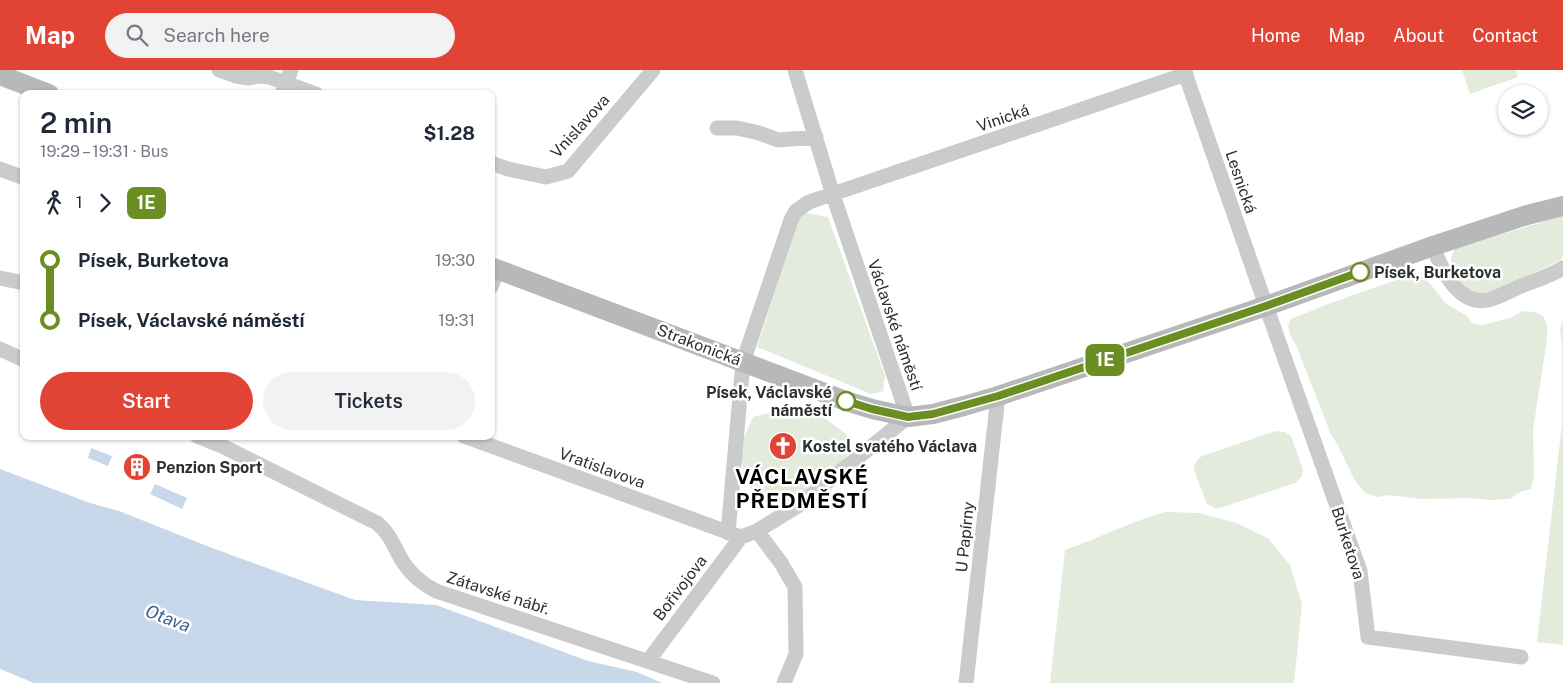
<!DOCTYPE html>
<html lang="en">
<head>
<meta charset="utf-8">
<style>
  body { margin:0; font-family:"Public Sans",sans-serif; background:#f2f2f3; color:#1f2937; height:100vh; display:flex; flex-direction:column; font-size:19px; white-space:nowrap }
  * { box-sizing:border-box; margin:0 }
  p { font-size:16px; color:#747a83 }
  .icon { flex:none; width:28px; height:28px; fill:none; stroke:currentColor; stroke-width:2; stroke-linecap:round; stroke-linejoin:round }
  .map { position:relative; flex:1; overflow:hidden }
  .sheet { position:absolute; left:20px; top:20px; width:475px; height:350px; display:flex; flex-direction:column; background:#fff; border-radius:10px; box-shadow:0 1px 4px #0004 }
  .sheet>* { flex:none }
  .badge { padding:0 10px; border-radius:8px; font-size:18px; line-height:32px }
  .controls { position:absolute; left:1498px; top:15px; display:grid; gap:10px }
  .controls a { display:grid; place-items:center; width:50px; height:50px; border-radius:50%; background:#fff; box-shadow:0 1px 4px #0004; font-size:25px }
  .map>.badge { position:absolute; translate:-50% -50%; box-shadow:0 0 0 2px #fff }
  .legs { display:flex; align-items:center; gap:8px; height:55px; padding:0 20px; font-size:16px }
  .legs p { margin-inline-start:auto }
  .head { display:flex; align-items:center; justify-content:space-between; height:85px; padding:0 20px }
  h1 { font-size:28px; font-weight:600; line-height:38px }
  .action { display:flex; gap:10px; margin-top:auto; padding:10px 20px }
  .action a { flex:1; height:58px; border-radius:30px; background:#e14334; color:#fff; font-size:20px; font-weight:600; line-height:58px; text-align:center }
  .action a+a { background:#f2f2f3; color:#1f2937 }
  ul { padding:0 20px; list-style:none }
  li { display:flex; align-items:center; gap:18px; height:60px; font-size:19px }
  li i { display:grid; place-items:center; width:8px; height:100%; margin:0 6px; background:currentColor }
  li i::after { content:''; width:12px; height:12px; margin:-6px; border:4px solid; border-radius:50%; background:#fff }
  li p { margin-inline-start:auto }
  li:first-child i { background:linear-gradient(#0000 50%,currentColor 0) }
  li:last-child i { background:linear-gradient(currentColor 50%,#0000 0) }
  header { display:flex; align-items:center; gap:30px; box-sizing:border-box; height:70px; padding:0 25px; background:#e14334; color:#fff }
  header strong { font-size:24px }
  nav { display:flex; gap:28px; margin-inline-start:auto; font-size:18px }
  .search { width:350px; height:45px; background:#f2f2f3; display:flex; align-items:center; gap:12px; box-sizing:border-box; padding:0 18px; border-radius:28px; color:#747a83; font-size:19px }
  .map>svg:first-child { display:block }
</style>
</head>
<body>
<header>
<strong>Map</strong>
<div class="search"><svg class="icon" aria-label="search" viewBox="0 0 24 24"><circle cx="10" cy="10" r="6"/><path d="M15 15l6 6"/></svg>Search here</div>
<nav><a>Home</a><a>Map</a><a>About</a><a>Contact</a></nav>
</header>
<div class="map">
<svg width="1563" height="613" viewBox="0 0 1563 613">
  <rect width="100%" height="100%" fill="#fff"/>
  <path fill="#e2ebdc" d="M 1462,0 L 1516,0 L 1518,7 L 1470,24 Z
    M 801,142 L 828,147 L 885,306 L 883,321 L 871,324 L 757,277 Z
    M 1563,146 L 1563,186 L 1561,190 L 1495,221 L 1482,224 L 1466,219 L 1455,208 L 1451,198 L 1451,188 L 1455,178 Z
    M 1416,203 L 1429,212 L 1446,234 L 1467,246 L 1473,254 L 1482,255 L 1510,248 L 1523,241 L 1535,242 L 1543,246 L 1547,254 L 1547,269 L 1533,360 L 1534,406 L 1531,419 L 1520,422 L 1510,429 L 1489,430 L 1472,428 L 1421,429 L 1389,425 L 1378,427 L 1365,423 L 1354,409 L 1338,376 L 1330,362 L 1296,275 C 1291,267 1285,258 1291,249 L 1331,233 Z
    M 1563,250 L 1563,575 L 1537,572 L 1562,354 L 1562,275 L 1560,259 Z
    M 795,336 L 822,346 L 846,364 L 850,378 L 843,393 L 813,421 L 780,435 L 762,430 L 754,422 L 745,411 L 741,386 L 743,370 L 753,347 Z
    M 1276,361 L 1285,362 L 1291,366 L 1303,400 L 1302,406 L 1295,413 L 1220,438 L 1215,438 L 1207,434 L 1194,400 C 1194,393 1197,390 1202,386 Z
    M 1165,442 L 1199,443 L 1236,453 L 1268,468 L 1290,495 L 1302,534 L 1294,613 L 1050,613 L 1065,480 C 1099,468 1130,452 1165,442 Z"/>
  <path fill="#c8d8eb" d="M 91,378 L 112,386 L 108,396 L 88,388 Z
    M 0,399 L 90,433 L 119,441 L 207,476 L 355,530 L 436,535 L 588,591 L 637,602 L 662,613 L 34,613 L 0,599 Z
    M 155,414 L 187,428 L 182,439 L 150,424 Z"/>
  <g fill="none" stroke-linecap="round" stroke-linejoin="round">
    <path stroke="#cbcbcb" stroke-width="15" d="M 219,0 L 236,6 L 248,8 L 259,6 L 269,7 L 316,24
      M 1184,0 L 1266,236 L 1360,501 L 1368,567 L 1521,587
      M 282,24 L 291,0
      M 717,58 L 737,58 L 759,63 L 778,70 L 816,67
      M 491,93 L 508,99 L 546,107 L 568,101 L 653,0
      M 0,99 L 24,108
      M 1433,176 C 1441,199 1458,236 1488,230 C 1499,227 1510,221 1521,216 C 1534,211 1550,206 1563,198
      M 0,208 L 24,213
      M 491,217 L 498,200
      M 0,279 L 24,290
      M 197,366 L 222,376 L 377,453 C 391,464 394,478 403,492 C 411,505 423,514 436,521 L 713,613
      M 464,366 L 741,467 L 757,461 L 799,435 L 908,347 L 833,125 L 795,0
      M 757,461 L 781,493 L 795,517 L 796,584 L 784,613
      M 728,463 L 743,292 L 791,150 L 796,141 L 809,132 L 1186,4
      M 648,591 L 741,467
      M 966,613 L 998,326"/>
    <path stroke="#b8b8b8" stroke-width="20" d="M 0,5 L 49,24
      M 491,197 L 846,331 L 872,339 L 908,347 L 933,344 L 964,336 L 998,326 L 1266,236 L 1433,176 L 1527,145 L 1563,136"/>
  </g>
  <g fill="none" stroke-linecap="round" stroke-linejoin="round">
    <defs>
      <path id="line-1" d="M 846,331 L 872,339 L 908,347 L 933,344 L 998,326 L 1266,236 L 1360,202"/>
    </defs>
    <use href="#line-1" stroke="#fff" stroke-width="11"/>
    <use href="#line-1" stroke="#6b8e23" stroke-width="8"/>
  </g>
  <defs>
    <symbol id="church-disc" viewBox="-11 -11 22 22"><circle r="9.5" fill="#e14334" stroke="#fff"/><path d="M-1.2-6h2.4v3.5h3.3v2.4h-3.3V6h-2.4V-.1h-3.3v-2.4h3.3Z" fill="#fff"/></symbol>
    <symbol id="building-disc" viewBox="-11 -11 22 22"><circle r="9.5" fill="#e14334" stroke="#fff"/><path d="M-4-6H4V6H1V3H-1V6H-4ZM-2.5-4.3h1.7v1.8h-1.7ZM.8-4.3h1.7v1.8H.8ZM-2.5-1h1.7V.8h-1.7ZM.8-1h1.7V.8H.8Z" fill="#fff"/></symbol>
  </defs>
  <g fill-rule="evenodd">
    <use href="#church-disc" x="767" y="360" width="32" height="32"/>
    <use href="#building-disc" x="121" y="381" width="32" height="32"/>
  </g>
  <g fill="#fff" stroke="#6b8e23" stroke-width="2.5">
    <circle cx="1360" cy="202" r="9"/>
    <circle cx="846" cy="331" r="9"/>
  </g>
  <g text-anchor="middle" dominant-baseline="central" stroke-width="5" stroke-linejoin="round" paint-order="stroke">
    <g font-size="16" fill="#2e2e2e" stroke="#fff">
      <text transform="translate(1003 48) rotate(-19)">Vinická</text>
      <text transform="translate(580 56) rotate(-48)">Vnislavova</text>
      <text transform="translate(1241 112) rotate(71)">Lesnická</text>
      <text transform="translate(895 255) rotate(71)">Václavské náměstí</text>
      <text transform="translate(699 275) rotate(21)">Strakonická</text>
      <text transform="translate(602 398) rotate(20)">Vratislavova</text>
      <text transform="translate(965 467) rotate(-84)">U Papírny</text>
      <text transform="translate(1348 473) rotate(72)">Burketova</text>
      <text transform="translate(680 518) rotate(-53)">Bořivojova</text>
      <text transform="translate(498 523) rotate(18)">Zátavské nábř.</text>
    </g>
    <g font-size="16" font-weight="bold" fill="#2e2e2e" stroke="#fff" text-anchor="start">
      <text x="1374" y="202">Písek, Burketova</text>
      <text x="832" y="322" text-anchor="end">Písek, Václavské<tspan x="832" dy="18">náměstí</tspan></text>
    </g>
    <g font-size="16" font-weight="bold" fill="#2e2e2e" stroke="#fff" text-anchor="start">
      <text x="802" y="376">Kostel svatého Václava</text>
      <text x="156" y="397">Penzion Sport</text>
    </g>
    <g font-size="18" font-style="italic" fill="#3e628e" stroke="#fff">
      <text transform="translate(168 548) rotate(21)">Otava</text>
    </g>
    <g font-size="21" font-weight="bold" letter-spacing="1" fill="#000" stroke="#fff">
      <text x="802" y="406">VÁCLAVSKÉ<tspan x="802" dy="24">PŘEDMĚSTÍ</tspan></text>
    </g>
  </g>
</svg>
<div class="controls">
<a><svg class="icon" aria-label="layers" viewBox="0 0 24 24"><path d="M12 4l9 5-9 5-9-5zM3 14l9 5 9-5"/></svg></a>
</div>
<b class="badge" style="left:1105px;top:290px;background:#6b8e23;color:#fff">1E</b>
<section class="sheet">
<div class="head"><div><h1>2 min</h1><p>19:29 – 19:31 · Bus</p></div><b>$1.28</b></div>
<div class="legs"><svg class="icon" aria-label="walk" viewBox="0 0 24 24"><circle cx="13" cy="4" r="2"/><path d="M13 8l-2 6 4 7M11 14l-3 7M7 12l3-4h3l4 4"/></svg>1<svg class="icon" aria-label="forward" viewBox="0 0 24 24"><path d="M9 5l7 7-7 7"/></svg><b class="badge" style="background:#6b8e23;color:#fff">1E</b></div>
<ul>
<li><i style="color:#6b8e23"></i><b>Písek, Burketova</b><p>19:30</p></li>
<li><i style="color:#6b8e23"></i><b>Písek, Václavské náměstí</b><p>19:31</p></li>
</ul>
<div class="action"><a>Start</a><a>Tickets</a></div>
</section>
</div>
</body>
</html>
